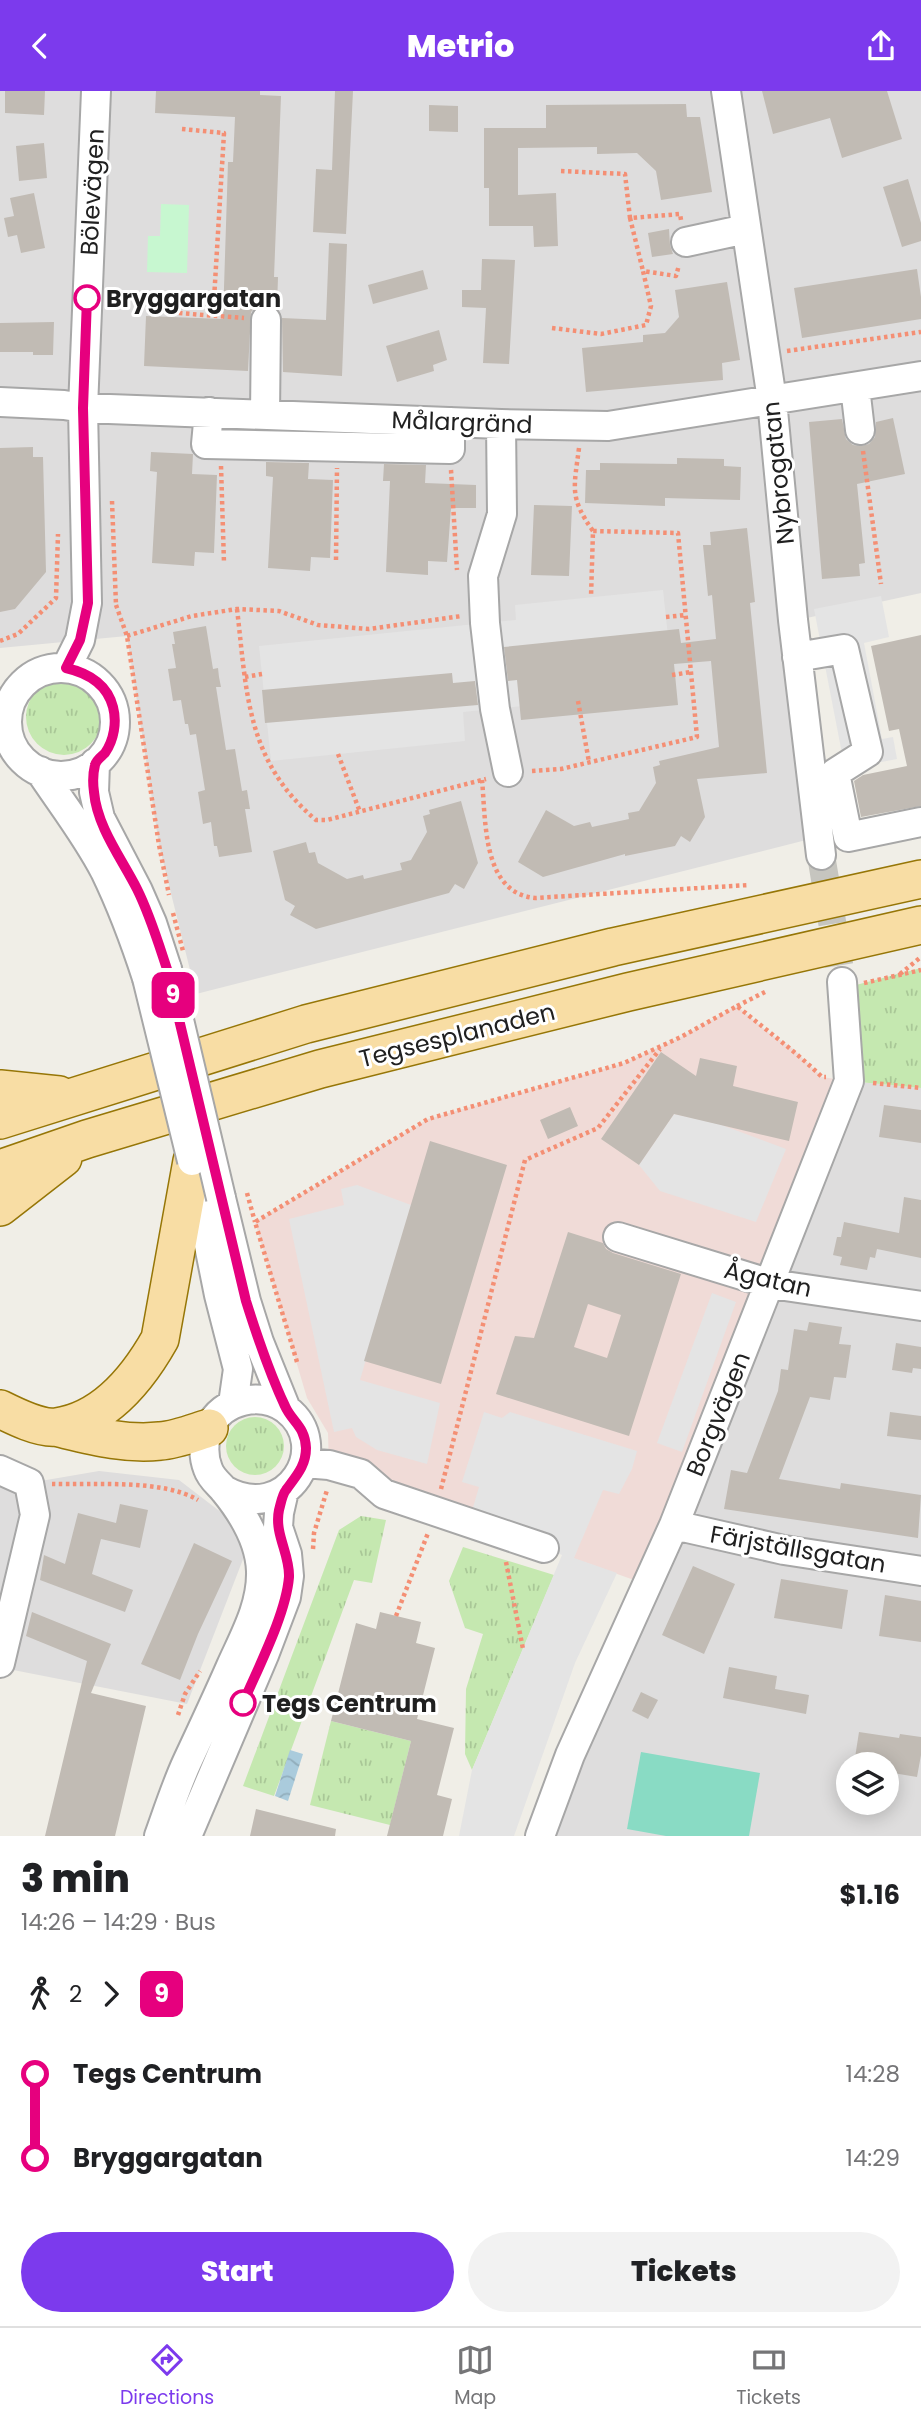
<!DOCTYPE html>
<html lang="en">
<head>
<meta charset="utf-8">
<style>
  body { margin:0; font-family:Poppins,sans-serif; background:#f2f2f2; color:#202124; height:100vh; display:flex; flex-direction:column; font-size:26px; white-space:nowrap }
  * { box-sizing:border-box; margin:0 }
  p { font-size:23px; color:#757577 }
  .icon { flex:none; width:38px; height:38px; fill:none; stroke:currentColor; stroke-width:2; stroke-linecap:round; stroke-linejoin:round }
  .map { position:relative; height:1745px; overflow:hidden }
  .drawer { display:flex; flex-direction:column; background:#fff; flex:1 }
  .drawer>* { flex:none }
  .badge { padding:0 14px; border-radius:10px; font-size:24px; line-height:46px }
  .controls { position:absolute; left:836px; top:1661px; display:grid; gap:14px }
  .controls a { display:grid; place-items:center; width:63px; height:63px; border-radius:50%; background:#fff; box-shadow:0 4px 18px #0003; font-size:35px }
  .map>.badge { position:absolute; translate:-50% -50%; box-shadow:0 0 0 4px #fff }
  .legs { display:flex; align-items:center; gap:10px; height:77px; padding:0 21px; font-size:23px }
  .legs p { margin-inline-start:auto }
  .head { display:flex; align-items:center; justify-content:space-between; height:119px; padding:0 21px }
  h1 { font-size:38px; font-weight:800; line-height:52px }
  .action { display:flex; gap:14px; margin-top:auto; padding:14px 21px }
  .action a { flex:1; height:80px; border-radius:42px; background:#7c3aed; color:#fff; font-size:28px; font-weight:800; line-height:80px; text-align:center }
  .action a+a { background:#f2f2f2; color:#202124 }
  ul { padding:0 21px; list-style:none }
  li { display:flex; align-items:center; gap:24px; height:84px; font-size:26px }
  li i { display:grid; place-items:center; width:10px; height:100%; margin:0 9px; background:currentColor }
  li i::after { content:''; width:18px; height:18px; margin:-9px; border:5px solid; border-radius:50%; background:#fff }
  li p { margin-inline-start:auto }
  li:first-child i { background:linear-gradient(#0000 50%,currentColor 0) }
  li:last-child i { background:linear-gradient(currentColor 50%,#0000 0) }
  header { display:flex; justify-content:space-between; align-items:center; height:91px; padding:0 21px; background:#7c3aed; color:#fff; font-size:32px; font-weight:800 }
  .tab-bar { display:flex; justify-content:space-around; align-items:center; height:98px; border-top:2px solid #e0e0e0; background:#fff; font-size:19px; color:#757577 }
  .tab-bar a { display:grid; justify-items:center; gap:4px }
  .tab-bar .current { color:#7c3aed }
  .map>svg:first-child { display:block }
</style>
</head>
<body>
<header><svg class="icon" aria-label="back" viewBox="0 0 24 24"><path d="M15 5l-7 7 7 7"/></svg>Metrio<svg class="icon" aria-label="share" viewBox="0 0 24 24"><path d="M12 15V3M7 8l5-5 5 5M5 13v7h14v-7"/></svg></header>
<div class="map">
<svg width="921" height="1745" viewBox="0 0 921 1745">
  <defs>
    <pattern id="grass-tufts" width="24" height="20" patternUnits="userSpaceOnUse" patternTransform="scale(1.75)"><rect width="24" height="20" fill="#c5e8b0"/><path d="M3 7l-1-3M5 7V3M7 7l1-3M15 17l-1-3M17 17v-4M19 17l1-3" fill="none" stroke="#a9c797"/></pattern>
    <pattern id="water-waves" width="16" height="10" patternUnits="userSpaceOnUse" patternTransform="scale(1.75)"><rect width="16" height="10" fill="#aacbdc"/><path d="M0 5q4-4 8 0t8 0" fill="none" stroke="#92aebc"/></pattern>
  </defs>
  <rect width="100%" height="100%" fill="#f0eee7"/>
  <path fill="#dedddd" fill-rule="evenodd" d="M 0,0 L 921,0 L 921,502 L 793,530 L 818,746 L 196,903 L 159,754 L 127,545 L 0,557 Z
    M 849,990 L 921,997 L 921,1745 L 540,1745 ZM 849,1673 L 887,1673 L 887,1712 L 849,1712 Z
    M 0,1379 L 29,1392 L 99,1380 L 179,1389 L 252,1445 L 187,1613 L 3,1577 L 0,1587 Z"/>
  <path fill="#f0dbd7" d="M 737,915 L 769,942 L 792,957 L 822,986 L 849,990 L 648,1494 L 469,1430 L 329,1374 L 328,1342 L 307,1307 L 255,1131 L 428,1028 L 624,972 L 681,946 Z"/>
  <path fill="url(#grass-tufts)" d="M26 626a38 38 0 1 1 76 0a38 38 0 1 1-76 0Z
    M 921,877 L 921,997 L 849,990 L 856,894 Z
    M226 1355a29 29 0 1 1 58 0a29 29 0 1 1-58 0Z
    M 361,1425 L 386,1429 L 372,1492 L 354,1489 L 274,1705 L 243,1695 L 339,1439 Z
    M 463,1456 L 554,1484 L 472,1679 L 465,1663 L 466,1598 L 483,1543 L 465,1537 L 449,1490 Z
    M 331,1630 L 411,1650 L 390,1734 L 310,1714 Z"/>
  <path fill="#c7f7d0" d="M 161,113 L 189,114 L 187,182 L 147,181 L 148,145 L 160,145 Z"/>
  <path fill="#89dbc4" d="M 641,1661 L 760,1682 L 749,1745 L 666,1745 L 627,1738 Z"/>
  <path fill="#e4e4e4" d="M 663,499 L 674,600 L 463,621 L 465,650 L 271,670 L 259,555 L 516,529 L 515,514 Z
    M 881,505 L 889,546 L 864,552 L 882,648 L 893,646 L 897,668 L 845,678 L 814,518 Z
    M 674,1023 L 719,1033 L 786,1058 L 756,1131 L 660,1100 L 639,1074 Z
    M 357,1094 L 411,1114 L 360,1289 L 440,1312 L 427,1373 L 377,1359 L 356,1346 L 352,1337 L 334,1341 L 289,1128 L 344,1114 L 341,1098 Z
    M 712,1202 L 736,1211 L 682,1361 L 657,1352 Z
    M 484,1321 L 502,1327 L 510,1321 L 637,1360 L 632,1378 L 619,1403 L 603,1399 L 574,1467 L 617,1482 L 575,1572 L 514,1745 L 459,1745 L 472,1679 L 562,1464 L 469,1430 L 479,1396 L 462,1391 Z"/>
  <path fill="url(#water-waves)" d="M 290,1659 L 303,1663 L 288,1710 L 275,1705 Z"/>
  <path fill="#c1bbb4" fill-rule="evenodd" d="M 5,0 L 45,0 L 44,24 L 5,22 Z
    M 156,0 L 260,0 L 260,4 L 281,5 L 274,186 L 278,186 L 277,217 L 265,212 L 257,215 L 251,221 L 248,280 L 144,275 L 146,225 L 223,228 L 228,71 L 233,71 L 235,26 L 155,22 Z
    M 335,0 L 353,0 L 346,143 L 313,141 L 316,78 L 332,79 Z
    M 762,0 L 887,0 L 902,48 L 842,67 L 830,27 L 773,43 Z
    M 686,13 L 687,26 L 700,26 L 712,101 L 661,109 L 656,80 L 637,62 L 597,63 L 597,56 L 518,57 L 518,104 L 556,102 L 558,155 L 534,156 L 533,135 L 489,135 L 489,97 L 484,97 L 484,37 L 546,37 L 546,14 Z
    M 429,14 L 458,15 L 458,41 L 429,40 Z
    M 44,52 L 47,87 L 19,90 L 16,55 Z
    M 908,88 L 921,132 L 921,150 L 902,156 L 883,96 Z
    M 34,102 L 45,157 L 21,162 L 17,144 L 8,146 L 4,127 L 14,125 L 10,107 Z
    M 669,138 L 670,154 L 673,163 L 652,166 L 648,142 Z
    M 329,152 L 347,153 L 342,285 L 283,281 L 282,227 L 326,229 Z
    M 482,168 L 515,169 L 509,273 L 483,272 L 486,217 L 462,216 L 462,199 L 481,199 Z
    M 917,178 L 921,206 L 921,228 L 802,247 L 794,197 Z
    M 423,179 L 428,198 L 373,213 L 368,194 Z
    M 727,191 L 740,269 L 722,272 L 723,289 L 586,301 L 582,257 L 643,251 L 643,244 L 665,242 L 679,226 L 675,199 Z
    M 54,231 L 53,264 L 33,264 L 33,261 L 0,261 L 0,232 Z
    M 439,239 L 447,269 L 433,274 L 434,280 L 397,291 L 386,255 Z
    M 893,327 L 905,383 L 857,393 L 865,472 L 859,473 L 860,485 L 822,488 L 809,331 L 842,328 L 846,348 L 853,354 L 861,355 L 869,353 L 875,346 L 876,331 Z
    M 33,356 L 33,366 L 43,366 L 46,481 L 15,518 L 0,521 L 0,357 Z
    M 151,361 L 193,363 L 192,383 L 217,384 L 214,462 L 195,461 L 194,475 L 152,472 L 157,381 L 150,380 Z
    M 677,367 L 724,368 L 724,375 L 741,376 L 740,409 L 665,407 L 665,415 L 585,412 L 586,379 L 600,379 L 600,372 L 677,373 Z
    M 266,371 L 309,372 L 308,388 L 333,389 L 330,467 L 311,466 L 310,480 L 268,477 L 273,386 L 266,385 Z
    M 384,373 L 426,374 L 425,392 L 476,394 L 476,417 L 451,417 L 447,471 L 428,470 L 428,484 L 386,481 L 390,390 L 383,390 Z
    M 534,414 L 572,415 L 569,485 L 531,484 Z
    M 747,437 L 755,511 L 750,512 L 767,682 L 697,688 L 705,726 L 690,751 L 681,745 L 675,755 L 625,765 L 625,763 L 543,786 L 518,771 L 546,719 L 574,735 L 590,731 L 592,736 L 629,728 L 628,722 L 639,720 L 656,692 L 653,676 L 660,674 L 659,670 L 719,656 L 711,570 L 674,573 L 678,614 L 521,629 L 517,589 L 508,590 L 504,556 L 679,538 L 681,552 L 716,548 L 712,504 L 708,505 L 703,454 L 711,454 L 710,441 Z
    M 206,535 L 213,578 L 218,577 L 219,586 L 221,596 L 216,596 L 226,659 L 235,658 L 242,700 L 247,699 L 250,718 L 245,718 L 252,761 L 219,766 L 217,755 L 214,755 L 211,731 L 203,733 L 198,701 L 205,699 L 196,643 L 190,644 L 188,633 L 185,633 L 181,609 L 173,610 L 168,578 L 176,577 L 172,553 L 175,553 L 173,541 Z
    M 921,544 L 921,715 L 861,726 L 854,690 L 863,684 L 907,675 L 899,638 L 889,640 L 871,555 Z
    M 452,582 L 453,592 L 475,590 L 478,614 L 265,632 L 262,599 Z
    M 461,710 L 478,772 L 464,798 L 455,793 L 449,802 L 316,838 L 290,824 L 295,815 L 285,809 L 273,760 L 306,751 L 309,762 L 315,761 L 318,772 L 347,788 L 363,784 L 364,788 L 402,779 L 400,772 L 411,769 L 427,741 L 423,725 L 430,723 L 429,719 Z
    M 661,961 L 696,985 L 700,967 L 737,975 L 733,995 L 798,1011 L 789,1050 L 674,1023 L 639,1074 L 601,1048 Z
    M 884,1014 L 921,1019 L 921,1052 L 879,1046 Z
    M 570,1016 L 578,1035 L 548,1048 L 540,1029 Z
    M 430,1050 L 507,1074 L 441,1293 L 364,1270 Z
    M 904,1106 L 921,1109 L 921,1167 L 877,1158 L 875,1167 L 870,1166 L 867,1179 L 840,1174 L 842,1166 L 833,1164 L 837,1146 L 841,1146 L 844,1131 L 899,1142 Z
    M 568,1141 L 603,1152 L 606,1158 L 613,1162 L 681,1183 L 629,1345 L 496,1303 L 515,1245 L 534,1247 ZM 588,1213 L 621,1224 L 607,1267 L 574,1256 Z
    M 809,1231 L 842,1236 L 839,1253 L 851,1254 L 846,1287 L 834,1286 L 830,1309 L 810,1306 L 779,1388 L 840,1398 L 841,1392 L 921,1404 L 918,1447 L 724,1418 L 731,1379 L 747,1382 L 778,1300 L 781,1278 L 788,1279 L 794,1238 L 807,1240 Z
    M 896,1252 L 921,1256 L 921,1278 L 913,1277 L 912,1282 L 892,1279 Z
    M 890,1321 L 921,1325 L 921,1349 L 887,1345 Z
    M 120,1413 L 148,1419 L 140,1457 L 101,1448 L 92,1483 L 133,1499 L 125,1521 L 40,1489 L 44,1464 L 65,1473 L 78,1422 L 116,1432 Z
    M 194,1452 L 232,1470 L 198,1543 L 180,1589 L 141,1573 Z
    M 693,1475 L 735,1493 L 704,1563 L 662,1544 Z
    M 781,1488 L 848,1499 L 842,1538 L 774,1527 Z
    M 885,1504 L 921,1510 L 921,1551 L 879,1545 Z
    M 32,1521 L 111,1553 L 91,1602 L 146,1615 L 115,1745 L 45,1745 L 87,1570 L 26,1545 Z
    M 380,1521 L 421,1531 L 416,1552 L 435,1557 L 417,1628 L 454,1637 L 437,1704 L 452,1708 L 443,1745 L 387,1745 L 411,1650 L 331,1630 L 356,1532 L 376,1538 Z
    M 729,1576 L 777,1585 L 775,1598 L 809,1604 L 806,1623 L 723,1607 Z
    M 641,1601 L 658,1609 L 648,1628 L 632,1620 Z
    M 859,1641 L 899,1647 L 900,1643 L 921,1646 L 921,1664 L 917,1686 L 887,1681 L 887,1673 L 854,1673 Z
    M 256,1718 L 336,1738 L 335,1745 L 250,1745 Z"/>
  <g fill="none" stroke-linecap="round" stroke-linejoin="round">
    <path stroke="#c6c5bf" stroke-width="28" stroke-dasharray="28 14" stroke-linecap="butt" d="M 821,764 L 842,891"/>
    <defs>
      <path id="minor" d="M 726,0 L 772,309 L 793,529 L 821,764
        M 686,151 L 746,138
        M 855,296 L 860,339
        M 0,311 L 64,314 L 83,317 L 501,333 L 608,335 L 921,285
        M 209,321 L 206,353 L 450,358 L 450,331
        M 265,324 L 266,229
        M 501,333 L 502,423 L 483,485 L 485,532 L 495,618 L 508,681
        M 797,566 L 844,558 L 868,661 L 835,682 L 848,746 L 921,731
        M 66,577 L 80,549 L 87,512 L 83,317 L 96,0
        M7 631a54 54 0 1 1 108 0a54 54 0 1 1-108 0Z
        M 95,672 L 94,701 L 100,727 L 138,800 L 152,832 L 167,878
        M 40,680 C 62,713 87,745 105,780 C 122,815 135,850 147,887
        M 194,1080 L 219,1204 L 238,1278 L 233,1313
        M 221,1107 L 246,1210 L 259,1251 L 286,1318
        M 618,1146 L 771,1193 L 921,1215
        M 304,1372 L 329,1374 L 361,1383 L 384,1403 L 544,1457
        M 0,1379 L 29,1392 L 35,1424 L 0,1572
        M 674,1434 L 784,1459 L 921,1480
        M 159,1745 C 168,1720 176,1695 187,1671 C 202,1639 217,1607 231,1575 C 245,1544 262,1514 261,1480 C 260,1451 242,1421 224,1399 C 218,1392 211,1387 208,1378 C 203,1366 203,1349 209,1337 C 222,1308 261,1300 286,1318 C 335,1355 287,1435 224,1399
        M 187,1745 L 264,1564 L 286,1506 L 289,1485 L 287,1463 L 278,1436 L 279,1422 L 284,1400
        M 540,1745 L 570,1664 L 674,1434 L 849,990 L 842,891"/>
      <path id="major" d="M 0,998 L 59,1004
        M 0,1029 L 306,933 L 613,856 L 921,788
        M 0,1078 L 87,1048 L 320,978 L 628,901 L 921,834
        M 0,1116 L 63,1067
        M 0,1318 C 14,1325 40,1338 56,1336 C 105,1329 138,1287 160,1248 L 192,1070
        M 55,1336 C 89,1344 124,1354 160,1350 C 176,1349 193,1342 209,1337"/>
    </defs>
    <use href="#minor" stroke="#a7a7a7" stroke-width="32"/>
    <use href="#major" stroke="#967607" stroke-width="40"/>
    <path stroke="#f48f74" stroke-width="4.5" stroke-dasharray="3.5 3.5" stroke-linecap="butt" d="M 182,38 L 224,42 L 213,225
      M 561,80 L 625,83 L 630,127 L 680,123 L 681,129
      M 630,127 L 643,180
      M 165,221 L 244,227
      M 552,237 L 601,243 L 646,234 L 651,215 L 643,180 L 676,185 L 679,174
      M 787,260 L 921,241
      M 579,357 C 574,397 569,406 593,440
      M 863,360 L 881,493
      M 221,375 L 224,472
      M 451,379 L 457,479
      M 112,410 L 116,514
      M 336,469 L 337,377
      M 116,514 L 127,545 L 159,754 L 169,804
      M 237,518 C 247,602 246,670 316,729 L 327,729 L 486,688
      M 666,526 L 685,524
      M 127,545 L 192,525 L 237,518 L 279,520 L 318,534 L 369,538 L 462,525
      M 0,550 L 18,543 L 56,507 L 58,443
      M 672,584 L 691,581
      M 245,586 L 262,583
      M 578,610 L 589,671
      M 338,663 L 360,721
      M 532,680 L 561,678 L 697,646 L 678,442 L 593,440 L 591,506
      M 482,689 C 486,730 482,802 535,807 L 749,794
      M 900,883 L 921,866
      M 864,892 L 921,879
      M 737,915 L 765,901
      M 873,992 L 921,997
      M 297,1271 L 255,1131 L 428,1028 L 624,972 L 681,946 L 737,915 C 766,939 795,960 822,986 L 826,986
      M 52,1393 C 94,1394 163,1388 198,1409
      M 441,1398 L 525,1069 L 598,1037 L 660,958
      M 313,1458 L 314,1442 L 327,1399
      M 506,1471 L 523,1558
      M 396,1525 L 428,1442
      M 178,1624 L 185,1603 L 200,1580"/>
    <use href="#minor" stroke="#fff" stroke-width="28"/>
    <use href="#major" stroke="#f8dda4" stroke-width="37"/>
    <defs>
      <path id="minor-bridge" d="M 167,878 L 221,1107
        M 147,887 L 192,1070"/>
    </defs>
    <use href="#minor-bridge" stroke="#a7a7a7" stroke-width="32" stroke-linecap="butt"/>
    <path stroke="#f48f74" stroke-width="4.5" stroke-dasharray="3.5 3.5" stroke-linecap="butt" d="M 173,822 L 183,860
      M 247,1102 L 255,1131"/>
    <use href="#minor-bridge" stroke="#fff" stroke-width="28"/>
  </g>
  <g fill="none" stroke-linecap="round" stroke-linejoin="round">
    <defs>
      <path id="line-1" d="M 87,207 L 83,317 L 88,512 L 80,549 L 66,577 C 88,582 107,593 113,616 C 117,631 114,649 105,662 C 101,666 96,669 95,674 C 93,682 93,694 94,701 C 97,736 122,768 137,798 C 150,824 158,851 167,878 L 246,1210 C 257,1245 269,1281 285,1315 C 292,1331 305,1335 306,1357 C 306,1375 296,1385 286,1399 C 282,1404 281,1412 279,1419 C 274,1443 290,1463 289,1486 C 286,1523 258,1577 243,1612"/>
    </defs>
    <use href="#line-1" stroke="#fff" stroke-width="16"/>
    <use href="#line-1" stroke="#e6007e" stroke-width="10"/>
  </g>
  <g fill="#fff" stroke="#e6007e" stroke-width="3.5">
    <circle cx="87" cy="207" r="12"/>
    <circle cx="243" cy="1612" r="12"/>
  </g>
  <g text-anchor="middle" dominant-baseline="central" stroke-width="6" stroke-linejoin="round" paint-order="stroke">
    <g font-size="24" fill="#202020" stroke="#fff">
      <text transform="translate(92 101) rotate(-87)">Bölevägen</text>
      <text transform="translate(462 331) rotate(2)">Målargränd</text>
      <text transform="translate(778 382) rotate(-96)">Nybrogatan</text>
      <text transform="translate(457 944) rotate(-14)">Tegsesplanaden</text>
      <text transform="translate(768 1188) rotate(13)">Ågatan</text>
      <text transform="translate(718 1323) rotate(-68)">Borgvägen</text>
      <text transform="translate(798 1458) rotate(10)">Färjställsgatan</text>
    </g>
    <g font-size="24" font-weight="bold" fill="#202020" stroke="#fff" text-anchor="start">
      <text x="106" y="207">Bryggargatan</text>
      <text x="262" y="1612">Tegs Centrum</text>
    </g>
  </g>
</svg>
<div class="controls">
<a><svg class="icon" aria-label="layers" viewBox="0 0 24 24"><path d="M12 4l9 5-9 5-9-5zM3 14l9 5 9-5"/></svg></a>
</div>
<b class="badge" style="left:173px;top:904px;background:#e6007e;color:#fff">9</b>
</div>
<section class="drawer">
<div class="head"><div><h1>3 min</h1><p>14:26 – 14:29 · Bus</p></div><b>$1.16</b></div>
<div class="legs"><svg class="icon" aria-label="walk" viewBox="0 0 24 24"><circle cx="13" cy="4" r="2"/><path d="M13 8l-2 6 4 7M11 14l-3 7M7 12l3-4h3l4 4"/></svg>2<svg class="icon" aria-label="forward" viewBox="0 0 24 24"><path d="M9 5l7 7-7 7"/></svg><b class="badge" style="background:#e6007e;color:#fff">9</b></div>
<ul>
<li><i style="color:#e6007e"></i><b>Tegs Centrum</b><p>14:28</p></li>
<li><i style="color:#e6007e"></i><b>Bryggargatan</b><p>14:29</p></li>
</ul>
<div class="action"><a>Start</a><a>Tickets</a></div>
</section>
<nav class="tab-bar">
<a class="current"><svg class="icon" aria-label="directions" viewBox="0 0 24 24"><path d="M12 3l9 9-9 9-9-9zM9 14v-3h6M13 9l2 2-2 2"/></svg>Directions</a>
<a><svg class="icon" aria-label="map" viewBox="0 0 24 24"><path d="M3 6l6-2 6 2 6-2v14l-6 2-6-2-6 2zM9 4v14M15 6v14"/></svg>Map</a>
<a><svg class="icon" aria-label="tickets" viewBox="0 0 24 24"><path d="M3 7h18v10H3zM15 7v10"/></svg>Tickets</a>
</nav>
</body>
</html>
